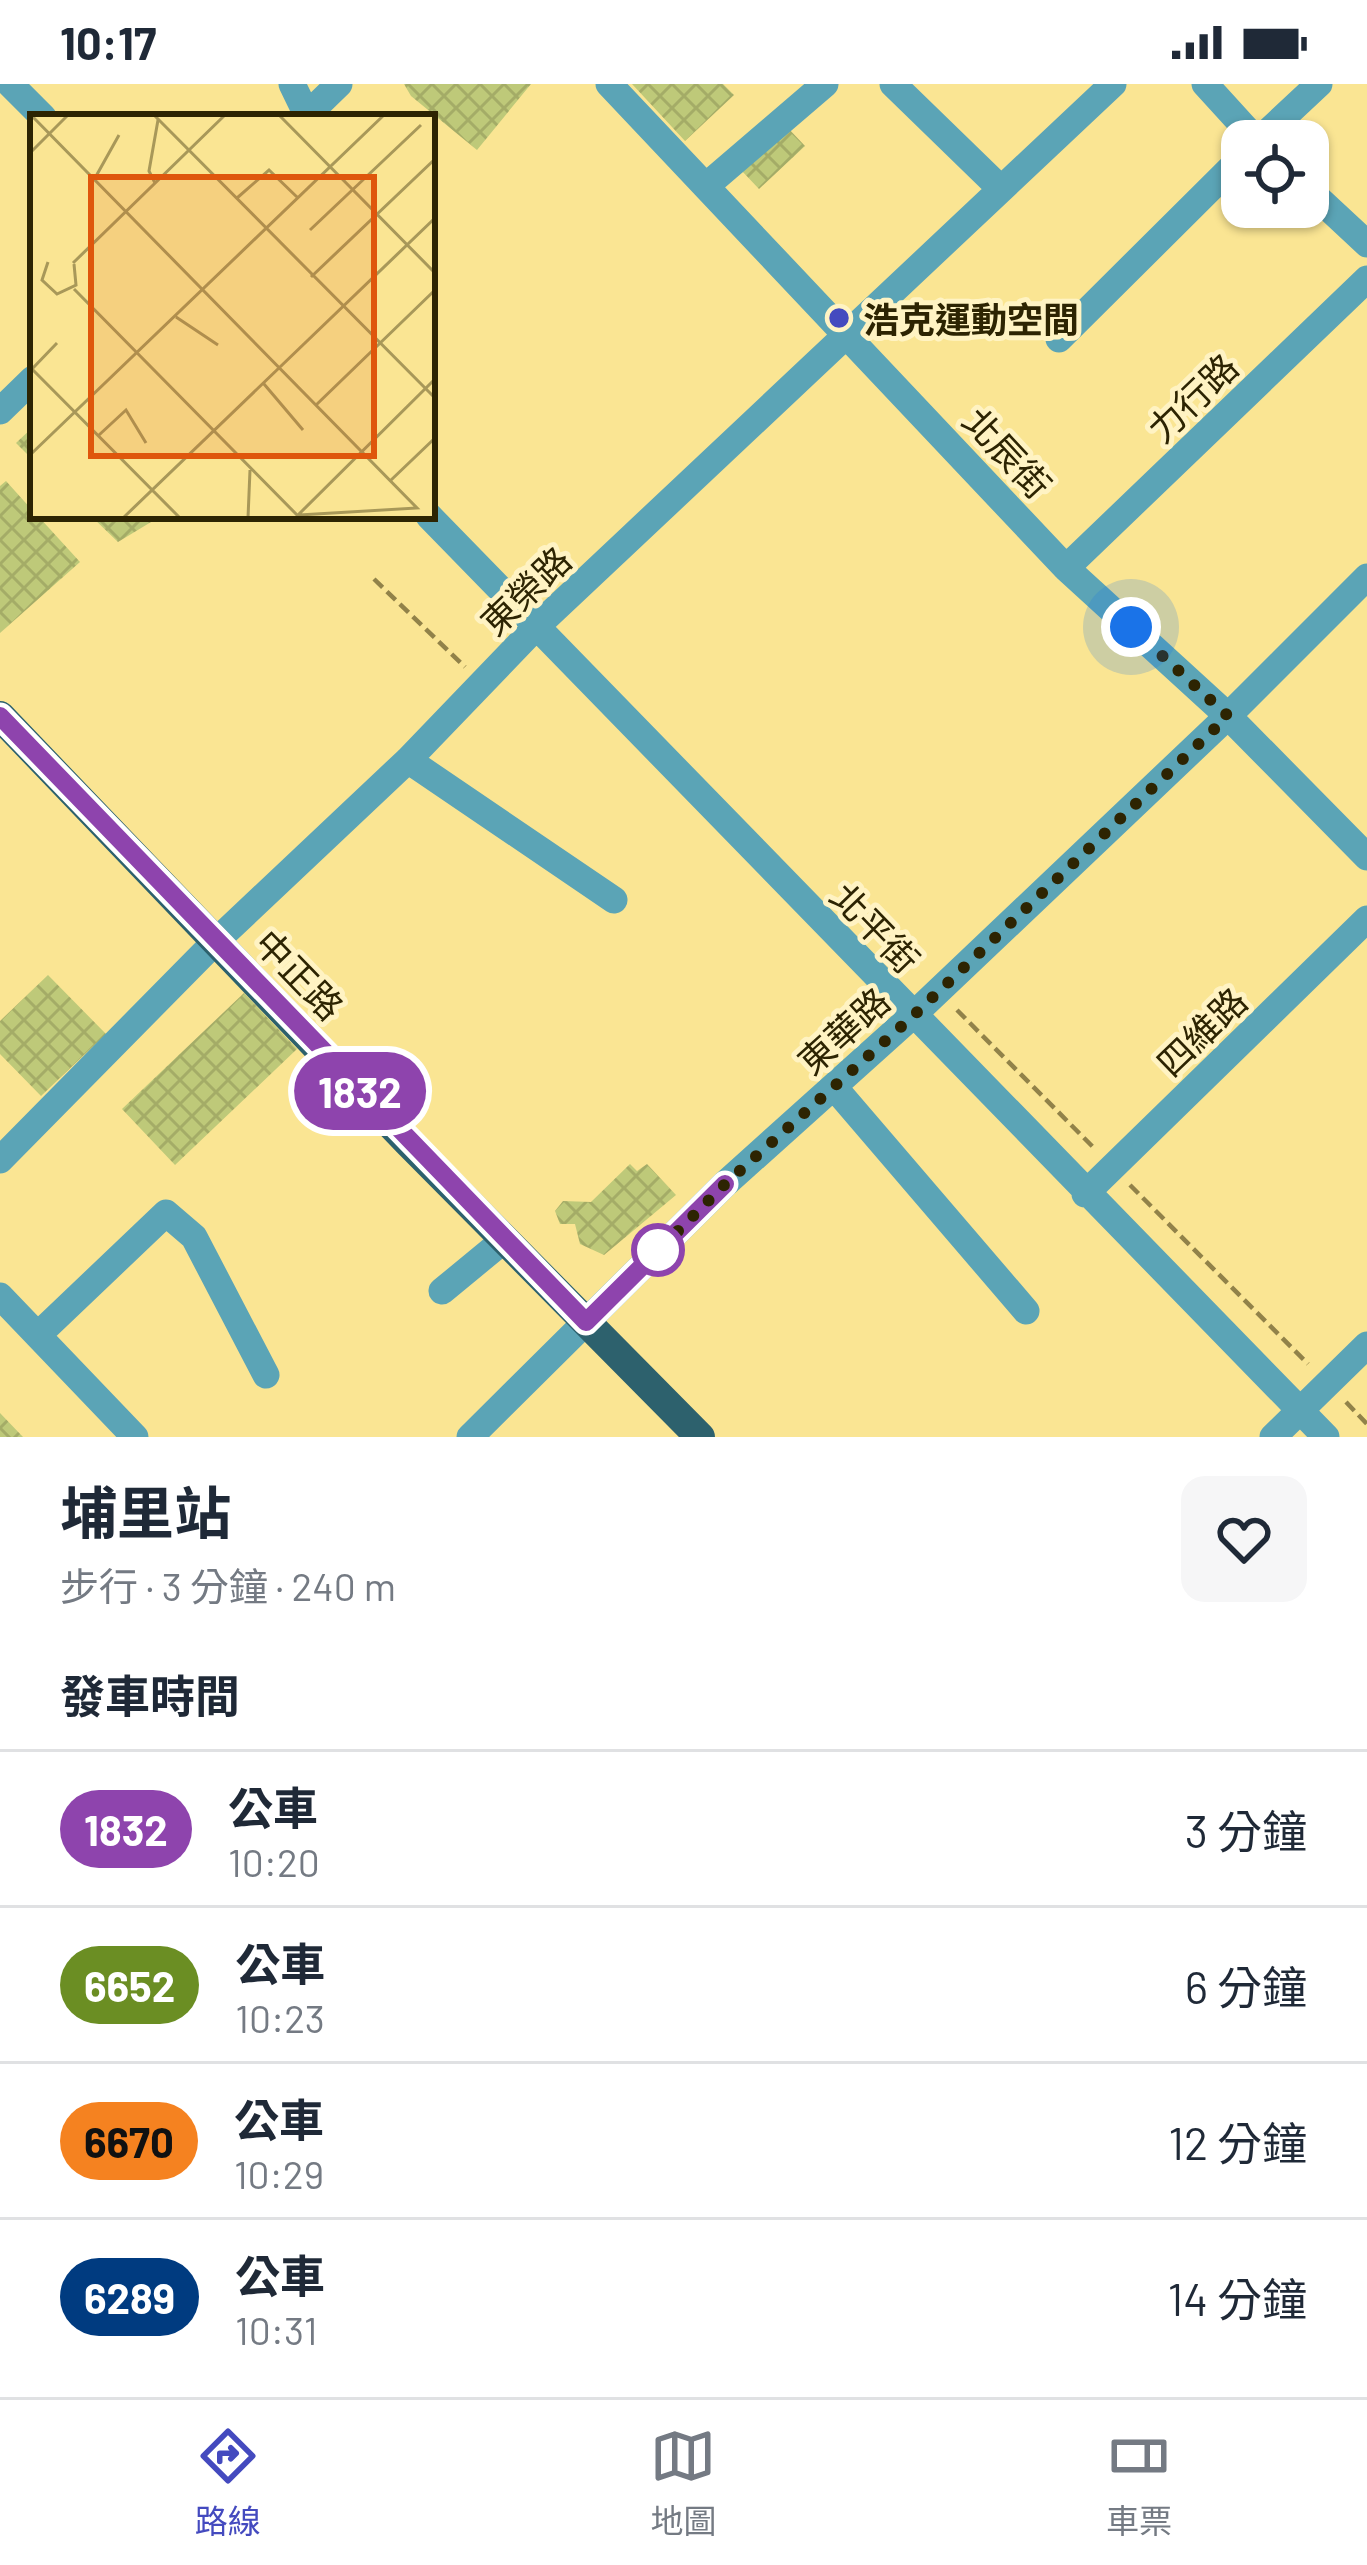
<!DOCTYPE html>
<html lang="zh-TW">
<head>
<meta charset="utf-8">
<style>
  body { margin:0; font-family:Barlow,"Noto Sans TC",sans-serif; background:#f6f6f7; color:#1f2937; height:100vh; display:flex; flex-direction:column; font-size:45px; white-space:nowrap }
  * { box-sizing:border-box; margin:0 }
  p { font-size:39px; color:#747a83 }
  .icon { flex:none; width:66px; height:66px; fill:none; stroke:currentColor; stroke-width:2; stroke-linecap:round; stroke-linejoin:round }
  .map { position:relative; height:1353px; overflow:hidden }
  .drawer { display:flex; flex-direction:column; background:#fff; flex:1 }
  .drawer>* { flex:none }
  .badge { padding:0 24px; border-radius:39px; font-size:42px; line-height:78px }
  .tools { position:absolute; left:1221px; top:36px; display:grid; gap:24px }
  .tools a { display:grid; place-items:center; width:108px; height:108px; border-radius:24px; background:#fff; box-shadow:0 3px 9px #0004; font-size:60px }
  .you { position:absolute; width:60px; height:60px; margin:-30px; border:9px solid #fff; border-radius:50%; background:#1a73e8; box-shadow:0 0 0 18px #1a73e833 }
  .map>.badge { position:absolute; translate:-50% -50%; box-shadow:0 0 0 6px #fff }
  h2 { padding:0 60px; font-size:45px; line-height:108px }
  .round { display:grid; place-items:center; flex:none; width:126px; height:126px; border-radius:24px; background:#f6f6f7 }
  .head { display:flex; align-items:center; justify-content:space-between; height:204px; padding:0 60px }
  h1 { font-size:57px; font-weight:700; line-height:90px }
  ul { padding:0; list-style:none }
  li { display:flex; align-items:center; gap:36px; height:156px; padding:0 60px; border-top:3px solid #e0e1e3 }
  li div { flex:1 }
  li b { display:block; font-size:45px }
  li em { font-style:normal }
  li .badge { min-width:132px; font-weight:700; text-align:center }
  .status { display:flex; justify-content:space-between; align-items:center; height:84px; padding:0 60px; background:#fff; direction:ltr }
  .status svg { height:33px; fill:currentColor }
  .tabs { display:flex; justify-content:space-around; align-items:center; height:168px; border-top:3px solid #e0e1e3; background:#fff; font-size:33px; color:#747a83 }
  .tabs a { display:grid; justify-items:center; gap:6px }
  .tabs .on { color:#444abf }
  .map>svg:first-child { display:block }
</style>
</head>
<body>
<div class="status"><b>10:17</b><svg viewBox="0 0 49 12"><path d="M0 12V9h3v3zM5 12V6h3v6zM10 12V3h3v9zM15 12V0h3v12zM26 1h20v11H26zM47 4h2v5h-2z"/></svg></div>
<div class="map">
<svg width="1367" height="1353" viewBox="0 0 1367 1353">
  <defs>
    <pattern id="building-cross-hatch" width="8" height="8" patternUnits="userSpaceOnUse" patternTransform="scale(3)"><rect width="8" height="8" fill="#bec979"/><path d="M0 0l8 8M0 8l8-8" fill="none" stroke="#a4ac67"/></pattern>
  </defs>
  <rect width="100%" height="100%" fill="#fae593"/>
  <path fill="url(#building-cross-hatch)" d="M 404,0 L 531,0 L 477,66 L 411,12 Z
    M 632,0 L 723,0 L 734,11 L 685,57 Z
    M 787,43 L 805,62 L 759,105 L 741,86 Z
    M 33,343 L 33,376 L 16,359 Z
    M 6,397 L 33,427 L 33,432 L 38,432 L 80,478 L 0,549 L 0,402 Z
    M 91,432 L 161,432 L 118,458 Z
    M 48,891 L 106,950 L 41,1012 L 0,970 L 0,937 Z
    M 244,909 L 297,965 L 175,1081 L 122,1025 Z
    M 630,1080 L 637,1087 L 647,1080 L 676,1111 L 604,1171 L 580,1160 L 575,1140 L 560,1140 L 555,1127 L 563,1117 L 591,1118 Z
    M 0,1329 L 23,1353 L 0,1353 Z"/>
  <g fill="none" stroke-linecap="round" stroke-linejoin="round">
    <path stroke="#918249" stroke-width="4.5" stroke-dasharray="12 6" stroke-linecap="butt" d="M 374,495 L 465,583
      M 957,926 L 1093,1063
      M 1130,1101 L 1308,1280
      M 1346,1318 L 1367,1340"/>
    <path stroke="#5ba4b6" stroke-width="27" d="M 10,0 L 43,33
      M 292,0 L 307,31
      M 609,0 L 1066,484 L 1228,632 L 1367,773
      M 893,0 L 1001,105
      M 1205,0 L 1257,57
      M 305,33 L 339,0
      M 1258,57 L 1319,0
      M 706,102 L 825,0
      M 1308,105 L 1367,160
      M 1059,255 L 1242,73
      M 0,327 L 33,295
      M 429,432 L 1326,1353
      M 1066,484 L 1367,195
      M 408,676 L 614,816
      M 834,1003 L 1026,1227
      M 0,1076 L 215,858 L 408,676 L 535,544 L 1113,0
      M 1085,1110 L 1367,835
      M 442,1207 L 504,1156
      M 0,1212 L 135,1353
      M 38,1251 L 166,1129 L 194,1153 L 266,1291
      M 470,1353 L 725,1100 L 912,932 L 1228,632 L 1367,493
      M 1273,1353 L 1367,1261"/>
    <path stroke="#2d616d" stroke-width="30" d="M 0,632 L 408,1058 L 700,1353"/>
  </g>
  <g fill="none" stroke-linecap="round" stroke-linejoin="round">
    <defs>
      <path id="line" d="M 0,632 L 586,1238 L 725,1100"/>
    </defs>
    <use href="#line" stroke="#fff" stroke-width="27"/>
    <use href="#line" stroke="#8e44ad" stroke-width="18"/>
    <path stroke="#2d2402" stroke-width="12" stroke-dasharray="0 21.6" d="M 658,1166 L 653,1172 L 725,1100 L 913,932 L 1228,632 L 1131,543"/>
  </g>
  <circle fill="#444abf" stroke="#fff3c3" stroke-width="4.5" cx="839" cy="234" r="12"/>
  <circle fill="#fff" stroke="#8e44ad" stroke-width="6" cx="658" cy="1166" r="24"/>
  <g text-anchor="middle" dominant-baseline="central" stroke-width="10" stroke-linejoin="round" paint-order="stroke">
    <g font-size="36" font-weight="bold" fill="#2d2402" stroke="#fff3c3" text-anchor="start">
      <text x="863" y="234">浩克運動空間</text>
    </g>
    <g font-size="36" fill="#2d2402" stroke="#fff3c3">
      <text transform="translate(1192 313) rotate(-44)">力行路</text>
      <text transform="translate(1008 368) rotate(47)">北辰街</text>
      <text transform="translate(525 506) rotate(-44)">東榮路</text>
      <text transform="translate(876 843) rotate(46)">北平街</text>
      <text transform="translate(300 890) rotate(46)">中正路</text>
      <text transform="translate(843 946) rotate(-42)">東華路</text>
      <text transform="translate(1201 947) rotate(-44)">四維路</text>
    </g>
  </g>
  <g transform="translate(30 30)">
    <rect width="405" height="405" fill="#fae593"/>
    <path fill="none" stroke="#a89859" stroke-width="3" d="M 1,1 L 387,394 L 269,401M 124,1 L 405,284M 249,1 L 405,159M 0,39 L 38,1M 65,64 L 89,21M 125,69 L 119,57 L 128,6M 207,84 L 239,56 L 268,84M 280,116 L 391,11M 18,148 L 12,166 L 27,180 L 46,171 L 44,150M 43,149 L 195,1M 281,163 L 405,45M 44,175 L 270,404M 146,203 L 188,231M 0,253 L 150,404M 2,255 L 27,229M 234,270 L 273,316M 285,292 L 405,176M 69,321 L 96,296 L 116,329M 0,341 L 354,1M 360,367 L 405,324M 267,402 L 405,265M 93,404 L 405,104M 218,404 L 220,356"/>
    <path fill="#df560c" fill-opacity="0.15" stroke="#df560c" stroke-width="6" d="M 61,63 L 344,63 L 344,342 L 61,342 Z"/>
    <rect width="405" height="405" fill="none" stroke="#2d2402" stroke-width="6"/>
  </g>
</svg>
<div class="tools">
<a><svg class="icon" aria-label="locate" viewBox="0 0 24 24"><circle cx="12" cy="12" r="6"/><path d="M12 2v4M12 18v4M2 12h4M18 12h4"/></svg></a>
</div>
<div class="you" style="left:1131px;top:543px"></div>
<b class="badge" style="left:360px;top:1007px;background:#8e44ad;color:#fff">1832</b>
</div>
<section class="drawer">
<div class="head"><div><h1>埔里站</h1><p>步行 · 3 分鐘 · 240 m</p></div><a class="round"><svg class="icon" aria-label="heart" viewBox="0 0 24 24"><path d="M12 20l-8-8c-3-5 5-10 8-4 3-6 11-1 8 4z"/></svg></a></div>
<h2>發車時間</h2>
<ul>
<li><span class="badge" style="background:#8e44ad;color:#fff">1832</span><div><b>公車</b><p>10:20</p></div><em>3 分鐘</em></li>
<li><span class="badge" style="background:#6b8e23;color:#fff">6652</span><div><b>公車</b><p>10:23</p></div><em>6 分鐘</em></li>
<li><span class="badge" style="background:#f58220;color:#111">6670</span><div><b>公車</b><p>10:29</p></div><em>12 分鐘</em></li>
<li><span class="badge" style="background:#003b80;color:#fff">6289</span><div><b>公車</b><p>10:31</p></div><em>14 分鐘</em></li>
</ul>
</section>
<nav class="tabs">
<a class="on"><svg class="icon" aria-label="directions" viewBox="0 0 24 24"><path d="M12 3l9 9-9 9-9-9zM9 14v-3h6M13 9l2 2-2 2"/></svg>路線</a>
<a><svg class="icon" aria-label="map" viewBox="0 0 24 24"><path d="M3 6l6-2 6 2 6-2v14l-6 2-6-2-6 2zM9 4v14M15 6v14"/></svg>地圖</a>
<a><svg class="icon" aria-label="tickets" viewBox="0 0 24 24"><path d="M3 7h18v10H3zM15 7v10"/></svg>車票</a>
</nav>
</body>
</html>
